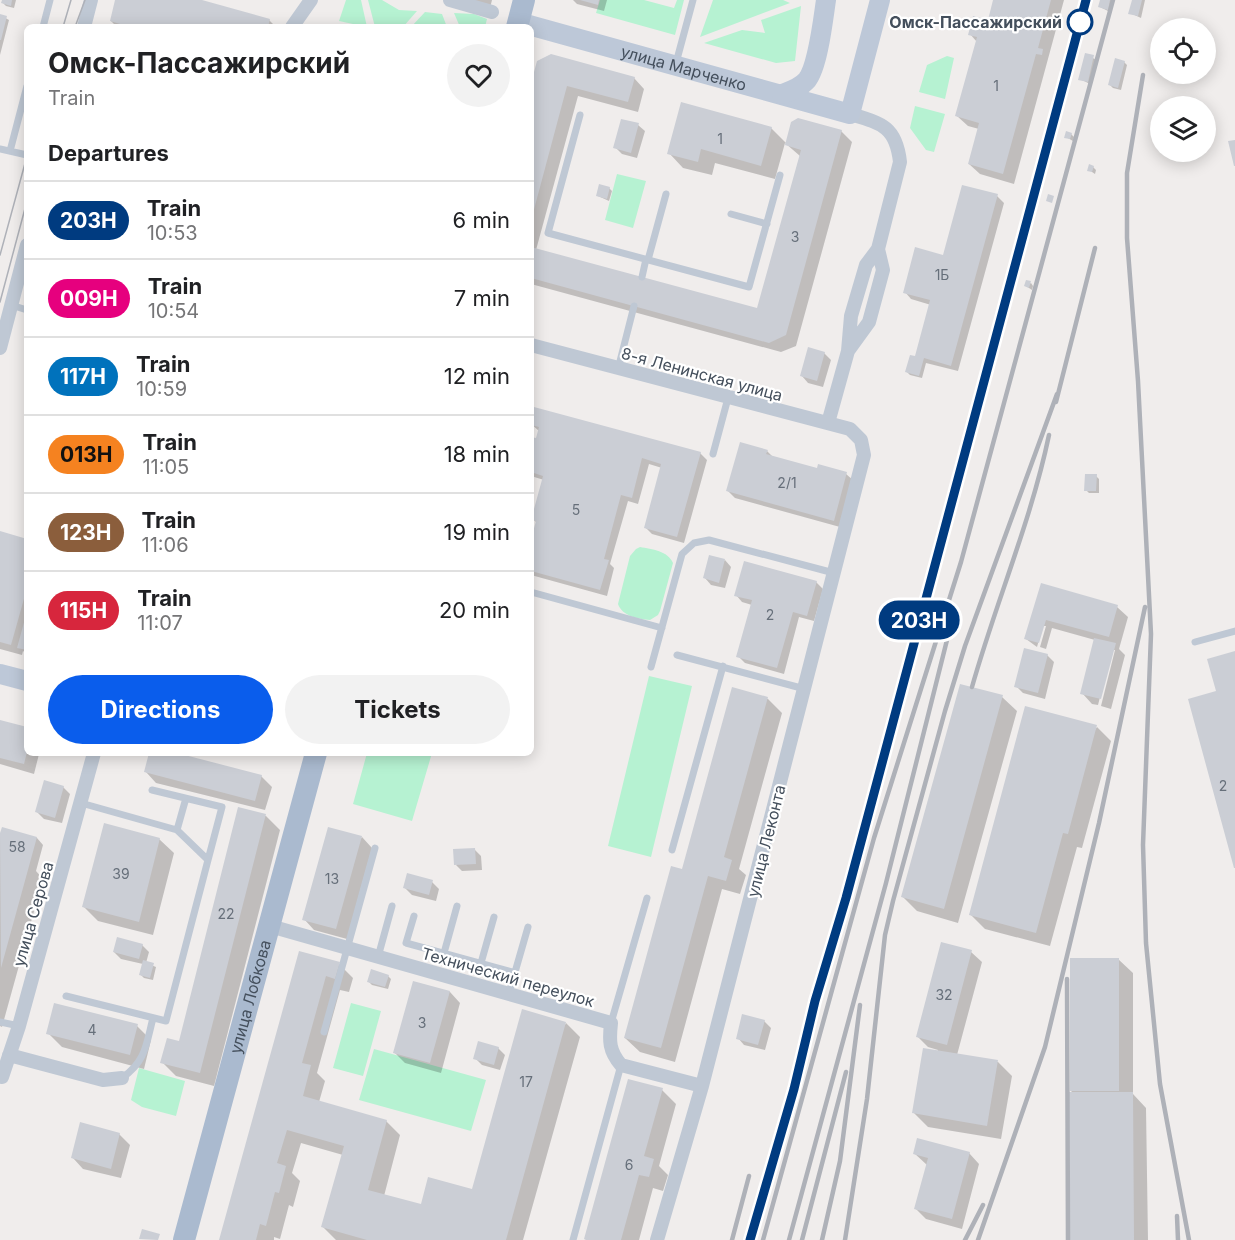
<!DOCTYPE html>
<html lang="en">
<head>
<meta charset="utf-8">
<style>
  body { margin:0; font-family:Inter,sans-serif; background:#f2f2f2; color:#202124; height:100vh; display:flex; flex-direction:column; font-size:22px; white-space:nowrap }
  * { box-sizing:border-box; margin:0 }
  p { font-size:20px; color:#757577 }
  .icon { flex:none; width:33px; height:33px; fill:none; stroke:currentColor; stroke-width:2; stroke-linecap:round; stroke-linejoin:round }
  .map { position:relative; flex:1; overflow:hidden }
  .details { position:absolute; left:24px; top:24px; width:510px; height:732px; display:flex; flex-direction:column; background:#fff; border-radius:9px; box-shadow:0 3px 15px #0003 }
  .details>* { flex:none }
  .badge { padding:0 12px; border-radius:20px; font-size:21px; line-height:39px }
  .tools { position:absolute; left:1150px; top:18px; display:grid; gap:12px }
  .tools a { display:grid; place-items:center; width:66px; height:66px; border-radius:50%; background:#fff; box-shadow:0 3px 15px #0003; font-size:30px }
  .map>.badge { position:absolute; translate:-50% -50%; box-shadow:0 0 0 3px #fff }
  h2 { padding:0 24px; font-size:22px; line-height:54px }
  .round { display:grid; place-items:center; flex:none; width:63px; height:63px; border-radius:32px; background:#f2f2f2 }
  .overview { display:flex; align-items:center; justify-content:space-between; height:102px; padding:0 24px }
  h1 { font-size:28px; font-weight:700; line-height:45px }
  .button { display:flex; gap:12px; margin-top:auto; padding:12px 24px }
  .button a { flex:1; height:69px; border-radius:36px; background:#0a5dec; color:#fff; font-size:24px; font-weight:700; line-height:69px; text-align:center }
  .button a+a { background:#f2f2f2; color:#202124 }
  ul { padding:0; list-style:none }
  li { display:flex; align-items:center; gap:18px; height:78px; padding:0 24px; border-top:2px solid #e0e0e0 }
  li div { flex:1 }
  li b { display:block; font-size:22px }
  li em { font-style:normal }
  li .badge { min-width:66px; font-weight:700; text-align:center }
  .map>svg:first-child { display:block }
</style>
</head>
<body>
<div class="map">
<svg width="1235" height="1240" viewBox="0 0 1235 1240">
  <rect width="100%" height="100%" fill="#f0edec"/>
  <path fill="#b6f2d2" d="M 346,0 L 361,0 L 367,27 L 339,21 Z
    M 368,0 L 382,0 L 399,10 L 417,11 L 403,27 L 375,27 Z
    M 600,0 L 644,0 L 674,8 L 677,0 L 684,0 L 675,35 L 596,13 Z
    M 713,0 L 783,0 L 790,3 L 700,37 Z
    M 801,6 L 795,61 L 776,63 L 704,43 L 742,30 L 765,33 L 761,20 Z
    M 425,12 L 442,14 L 447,27 L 411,27 Z
    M 454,13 L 474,14 L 487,19 L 485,27 L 460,27 Z
    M 947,56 L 954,58 L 945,99 L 919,92 L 927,65 Z
    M 915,106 L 945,114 L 934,152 L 926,150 L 910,128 Z
    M 617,174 L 646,181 L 633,228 L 605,220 Z
    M 640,547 C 652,549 668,551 673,563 L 660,611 L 658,615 L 650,620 C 638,619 622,616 618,604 L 630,556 L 636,549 Z
    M 649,676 L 692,686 L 651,857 L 608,846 Z
    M 367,753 L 432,753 L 412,821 L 353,804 Z
    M 351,1003 L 381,1011 L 363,1076 L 333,1068 Z
    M 374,1049 L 486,1080 L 471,1131 L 359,1100 Z
    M 139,1068 L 185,1081 L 176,1116 L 142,1107 L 131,1100 Z"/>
  <path fill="#0003" d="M 4,0 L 16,0 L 14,8 L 6,6 L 3,3 Z
    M 117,0 L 196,0 L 269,20 L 276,27 L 117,27 L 111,21 Z
    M 462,0 L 492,0 L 490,8 Z
    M 573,0 L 607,0 L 604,11 L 577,4 Z
    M 994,0 L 1064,0 L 1014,184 L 980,174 L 969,164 L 979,129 L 968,126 L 957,116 L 977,42 L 970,34 L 989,22 Z
    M 1101,0 L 1113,0 L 1110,12 L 1100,7 Z
    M 1133,0 L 1145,0 L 1141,18 L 1130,13 Z
    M 0,15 L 9,20 L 0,55 Z
    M 1086,55 L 1097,60 L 1090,84 L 1080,79 Z
    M 538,62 L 634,78 L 644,89 L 638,112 L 578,96 L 536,250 L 758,310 L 800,156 L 785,143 L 775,179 L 715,163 L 712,175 L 683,168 L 669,153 L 771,128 L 787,144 L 841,131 L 852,142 L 796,346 L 781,352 L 531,284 L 531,89 Z
    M 1124,62 L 1127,65 L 1121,90 L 1113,88 L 1110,85 Z
    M 638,125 L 645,131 L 637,158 L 622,154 L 615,147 Z
    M 1071,134 L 1074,137 L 1073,141 L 1066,137 Z
    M 1093,167 L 1096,170 L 1095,174 L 1089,170 Z
    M 609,188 L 612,191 L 609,201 L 598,196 Z
    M 997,196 L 1004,203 L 958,371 L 926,363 L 922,378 L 910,375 L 907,372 L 916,358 L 931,305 L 911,299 L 905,292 L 944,257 Z
    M 1031,283 L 1033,286 L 1032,290 L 1026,286 Z
    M 824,353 L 831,360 L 823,387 L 808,383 L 802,376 Z
    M 535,408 L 700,453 L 707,460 L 684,543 L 652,534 L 645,527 L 662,468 L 649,464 L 638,504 L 628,501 L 610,564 L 614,568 L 607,596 L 531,575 L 531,545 L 537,523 L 533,519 L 544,480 L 531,476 L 531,438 L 537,440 L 539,431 L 531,424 Z
    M 767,451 L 774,458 L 818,470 L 846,474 L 853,480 L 840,527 L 735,498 L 728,491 Z
    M 1096,476 L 1099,479 L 1099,493 L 1089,493 L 1086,490 Z
    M 0,533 L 27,540 L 27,654 L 23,651 L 22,655 L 0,649 Z
    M 725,560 L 731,567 L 725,588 L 711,585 L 705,578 Z
    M 816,582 L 823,589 L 814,621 L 799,617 L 784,674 L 745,663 L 738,656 L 752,605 L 742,602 L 736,595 Z
    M 1117,607 L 1128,617 L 1119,649 L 1125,655 L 1111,709 L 1101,706 L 1115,650 L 1112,650 L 1098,705 L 1092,704 L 1082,693 L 1095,640 L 1052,628 L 1046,649 L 1040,647 L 1046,626 L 1043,626 L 1037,647 L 1026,639 L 1033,616 Z
    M 1047,655 L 1054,662 L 1045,699 L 1023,693 L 1016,686 Z
    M 733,689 L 768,699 L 782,713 L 739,869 L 746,875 L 740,894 L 722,889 L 675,1062 L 640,1052 L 625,1038 L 683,871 Z
    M 1002,697 L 1017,711 L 958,923 L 917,911 L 903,897 Z
    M 0,721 L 27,729 L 27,753 L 43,753 L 42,755 L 39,754 L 34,774 L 0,764 Z
    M 1097,727 L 1111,741 L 1082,848 L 1077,847 L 1050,946 L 985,929 L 971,915 Z
    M 151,753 L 171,753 L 261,776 L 272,787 L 265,810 L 156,783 L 146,772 Z
    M 63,787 L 70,794 L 62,823 L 44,819 L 37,812 Z
    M 240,809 L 266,816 L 280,830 L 214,1086 L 176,1076 L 162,1062 L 180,1042 Z
    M 3,829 L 37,838 L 43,845 L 36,871 L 43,879 L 2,1027 L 0,1026 L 0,838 Z
    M 362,837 L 372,848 L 347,939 L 314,930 L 304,919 Z
    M 159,839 L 174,853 L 153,935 L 98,921 L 84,907 Z
    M 474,849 L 481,856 L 482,870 L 462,871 L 456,865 Z
    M 432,882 L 439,889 L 436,901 L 412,895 L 405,888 Z
    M 142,945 L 149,952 L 146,963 L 156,967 L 153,980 L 144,978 L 141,975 L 143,964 L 121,959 L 114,952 Z
    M 971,952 L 982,962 L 957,1055 L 998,1062 L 1012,1076 L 1001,1139 L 928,1127 L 914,1113 L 938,1050 L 928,1047 L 917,1036 Z
    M 300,953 L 339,964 L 353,978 L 349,992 L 340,990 L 317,1073 L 325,1081 L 319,1102 L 386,1121 L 400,1135 L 384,1196 L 422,1206 L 473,1191 L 566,1023 L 580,1037 L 523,1240 L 336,1240 L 323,1227 L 343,1155 L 301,1143 L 292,1173 L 300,1181 L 293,1207 L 289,1205 L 280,1239 L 274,1237 L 274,1240 L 220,1240 Z
    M 1118,959 L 1133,973 L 1133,1094 L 1146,1108 L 1148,1240 L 1071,1240 L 1074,1094 L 1071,1091 Z
    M 388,976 L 391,979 L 388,989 L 372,985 L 369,982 Z
    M 414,982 L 450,992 L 460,1003 L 441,1073 L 405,1063 L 395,1053 Z
    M 764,1021 L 771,1028 L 765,1050 L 744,1045 L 738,1038 Z
    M 137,1026 L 151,1040 L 144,1069 L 62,1047 L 48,1033 Z
    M 498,1048 L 505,1055 L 500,1070 L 482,1065 L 475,1058 Z
    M 662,1090 L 676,1104 L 659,1166 L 668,1175 L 663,1191 L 653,1188 L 639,1240 L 587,1240 Z
    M 119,1134 L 130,1145 L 121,1178 L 83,1169 L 73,1158 Z
    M 914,1153 L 969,1153 L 979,1164 L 962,1229 L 926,1219 L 916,1209 L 927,1165 Z"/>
  <path fill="#cbced5" d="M 2,0 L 12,0 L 11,6 L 1,3 Z
    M 115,0 L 202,0 L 270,19 L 268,27 L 216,27 L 204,24 L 203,27 L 130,27 L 110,21 Z
    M 580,0 L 599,0 L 598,5 Z
    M 993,0 L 1051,0 L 1038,48 L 1043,49 L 1042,55 L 1036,54 L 1003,174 L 968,164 L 979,123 L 955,116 L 977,37 L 968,35 L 973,16 L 988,20 Z
    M 1100,0 L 1110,0 L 1108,10 L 1098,7 Z
    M 1132,0 L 1142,0 L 1138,16 L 1128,14 Z
    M 0,14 L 7,16 L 1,40 L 0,40 Z
    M 1085,53 L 1094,55 L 1088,82 L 1078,80 Z
    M 551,54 L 635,77 L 628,102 L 567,86 L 532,217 L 531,83 L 537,61 Z
    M 1115,58 L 1125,61 L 1118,88 L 1108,85 Z
    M 681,102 L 772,127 L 761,166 L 701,149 L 698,162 L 667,154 Z
    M 798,118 L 842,130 L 786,335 L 769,343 L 531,278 L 531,247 L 757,308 L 801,150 L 785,145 L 791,122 Z
    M 621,119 L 639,123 L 631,153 L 613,148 Z
    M 1066,131 L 1072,133 L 1070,139 L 1064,138 Z
    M 1235,140 L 1235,166 L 1234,166 L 1228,141 Z
    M 1089,164 L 1094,166 L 1092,172 L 1087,171 Z
    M 599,184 L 610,187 L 607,199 L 596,196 Z
    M 962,185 L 998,194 L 951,366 L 924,358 L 919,376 L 905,372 L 910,355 L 915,356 L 930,300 L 903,293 L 915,247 L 943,255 Z
    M 1048,194 L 1054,196 L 1052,203 L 1046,201 Z
    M 1026,280 L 1031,281 L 1029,288 L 1024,286 Z
    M 808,347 L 825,352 L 817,381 L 800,376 Z
    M 534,407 L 701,452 L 677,537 L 644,528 L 661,464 L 642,458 L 632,498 L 621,495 L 604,559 L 609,560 L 600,590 L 531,571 L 531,539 L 536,521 L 531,520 L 543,476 L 531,472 L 531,437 L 536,438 L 539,427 L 531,425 Z
    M 740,442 L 768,450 L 766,454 L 817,468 L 818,464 L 847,472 L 834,521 L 726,491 Z
    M 1085,474 L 1097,474 L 1096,491 L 1084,491 Z
    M 0,531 L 27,539 L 27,588 L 11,645 L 0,642 Z
    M 709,555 L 725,559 L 719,583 L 703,578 Z
    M 744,561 L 817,581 L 807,616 L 793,612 L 777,668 L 736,657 L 752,600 L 734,596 Z
    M 1041,583 L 1118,605 L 1109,637 L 1046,620 L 1039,643 L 1024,639 Z
    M 26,615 L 27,616 L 27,650 L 17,648 Z
    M 1094,638 L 1116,643 L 1101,699 L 1080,694 Z
    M 1024,648 L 1048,654 L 1038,693 L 1014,687 Z
    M 1235,651 L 1235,868 L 1234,868 L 1188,699 L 1216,691 L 1207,659 Z
    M 960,684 L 1003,695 L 944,909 L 901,897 Z
    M 732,687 L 768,697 L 724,857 L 732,860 L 726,881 L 708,876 L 661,1048 L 624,1038 L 671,866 L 682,869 Z
    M 1025,706 L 1097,725 L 1068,834 L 1063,833 L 1036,933 L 969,915 Z
    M 0,720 L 27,727 L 27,752 L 24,764 L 0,758 Z
    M 149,753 L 177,753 L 262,775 L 255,801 L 144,772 Z
    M 44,780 L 64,786 L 55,818 L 35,812 Z
    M 238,807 L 266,814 L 200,1073 L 160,1063 L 167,1038 L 179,1041 Z
    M 104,823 L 160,838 L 139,922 L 82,907 Z
    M 2,827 L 37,837 L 1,968 L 0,833 Z
    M 328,827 L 362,836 L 336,929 L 302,920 Z
    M 475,848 L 476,864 L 454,865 L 453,849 Z
    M 407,873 L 433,880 L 429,895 L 403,888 Z
    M 117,937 L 143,944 L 139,959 L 113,952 Z
    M 941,942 L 972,950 L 947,1045 L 916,1037 Z
    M 299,951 L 340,962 L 335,979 L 326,976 L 302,1063 L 311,1065 L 303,1096 L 387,1120 L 368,1190 L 421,1204 L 428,1177 L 472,1189 L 522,1009 L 566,1022 L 506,1240 L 367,1240 L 321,1227 L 344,1146 L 287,1130 L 277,1163 L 286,1166 L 279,1193 L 275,1192 L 266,1226 L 260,1224 L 256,1240 L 219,1240 Z
    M 1070,958 L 1119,958 L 1119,1091 L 1070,1091 Z
    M 143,960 L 154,963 L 150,978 L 139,975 Z
    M 371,969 L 389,975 L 385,987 L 367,982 Z
    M 413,981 L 450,991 L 430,1063 L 393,1053 Z
    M 54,1003 L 138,1024 L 130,1055 L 46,1034 Z
    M 742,1014 L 765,1020 L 758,1045 L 736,1039 Z
    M 478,1041 L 499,1047 L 494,1065 L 473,1059 Z
    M 923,1048 L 998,1060 L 987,1126 L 912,1113 Z
    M 628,1079 L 663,1088 L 644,1156 L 654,1159 L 649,1177 L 639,1175 L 621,1240 L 586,1240 L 584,1239 Z
    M 1069,1092 L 1133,1092 L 1134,1240 L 1070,1240 Z
    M 80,1122 L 120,1133 L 111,1169 L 71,1158 Z
    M 917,1138 L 970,1152 L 952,1219 L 914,1209 L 928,1158 L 913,1154 Z
    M 142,1229 L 160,1234 L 158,1240 L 139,1239 Z"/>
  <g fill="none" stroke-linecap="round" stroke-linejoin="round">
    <path stroke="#bfc8d4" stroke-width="7" d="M 43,27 L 50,0
      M 676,63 L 693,0
      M 580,115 L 548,233 L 749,287 L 780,175
      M 0,149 L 27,155
      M 10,151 L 27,86
      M 731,214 L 767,224
      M 648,260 L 666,194
      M 642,277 L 646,259
      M 11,305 L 27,310
      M 618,369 L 634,306
      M 713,454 L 728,398
      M 531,592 L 662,628
      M 1195,642 L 1235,631
      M 677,655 L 805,689
      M 651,667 L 682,554 L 694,543 L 709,540 L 834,573
      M 152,790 L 222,807 L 208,860
      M 177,830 L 186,798
      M 672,850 L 723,666
      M 414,916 L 406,943 L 516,973
      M 444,953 L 457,906
      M 378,957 L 392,906
      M 481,963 L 494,917
      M 509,993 L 528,927
      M 66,996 L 166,1021 L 208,860 L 177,830 L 81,803
      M 0,1022 L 19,1026
      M 611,1023 L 647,898
      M 324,1032 L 375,848
      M 122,1078 C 146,1061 146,1045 153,1018
      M 573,1240 L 621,1065"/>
    <path stroke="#bfc8d4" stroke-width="14" d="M 450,0 L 492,12
      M 84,27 L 91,0
      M 292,27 L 311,0
      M 531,345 L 850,429 L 861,440 L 864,455 L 702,1086 L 657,1240
      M 0,348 L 27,245
      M 848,351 L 851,316 L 866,265 L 878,249
      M 828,423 L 848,351 L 869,322 L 883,270 L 878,249 L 900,162 C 896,126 881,123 850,114
      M 270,926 L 611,1023 C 609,1041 609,1051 621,1065 L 702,1086
      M 9,1055 L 103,1080 L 122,1078
      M 2,1077 L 19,1026 L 94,753"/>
    <g stroke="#bdc8d8" stroke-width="20">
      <path id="s1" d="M 518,22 L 850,114 L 880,0"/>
      <path d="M 782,94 C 790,91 800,88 807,80 C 818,66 823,20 826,0"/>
      <path d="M 0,674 L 27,681"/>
    </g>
    <g stroke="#aabacf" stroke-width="22">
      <path d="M 517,27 L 524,0"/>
      <path id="s2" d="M 184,1240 L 316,753"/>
    </g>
    <path stroke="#aeb1b8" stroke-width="1.5" d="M 63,27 L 71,0
      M 75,27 L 85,0
      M 0,255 L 27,156
      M 0,302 L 27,201"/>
    <path stroke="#aeb1b8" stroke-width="4.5" d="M 1143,75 L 1127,173 L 1127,238 L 1138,381 L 1151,634 L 1143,845 L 1146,943 L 1160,1084 L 1189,1240
      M 1056,402 L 1095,248
      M 972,687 C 996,602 1031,521 1049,435
      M 1067,979 L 1068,1240
      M 1177,1216 L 1178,1240
      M 732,1240 L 749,1176
      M 750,1240 L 794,1089 L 815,1001 L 846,899 L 1086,0
      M 763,1240 L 874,838 L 961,562 L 1113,0
      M 789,1240 L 886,883 L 948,636
      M 802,1240 L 846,1072
      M 822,1240 L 840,1161 L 860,1005
      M 845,1240 L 867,1099 L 885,935 L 893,901 L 945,711 L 965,646 L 1057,394
      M 965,1240 L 983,1205
      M 978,1240 L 1045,1047 L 1099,823 L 1145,607"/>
  </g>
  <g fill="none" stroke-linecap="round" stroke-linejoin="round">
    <defs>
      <path id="line" d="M 750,1240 L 794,1089 L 815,1001 L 846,898 L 1086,0"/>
    </defs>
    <use href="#line" stroke="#fff" stroke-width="14"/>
    <use href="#line" stroke="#003b80" stroke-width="9"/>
  </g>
  <circle fill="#fff" stroke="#003b80" stroke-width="3" cx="1080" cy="22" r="12"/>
  <g text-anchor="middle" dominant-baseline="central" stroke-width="4.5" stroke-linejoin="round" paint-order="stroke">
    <g font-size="14" fill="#666f7a">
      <text x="996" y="85">1</text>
      <text x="720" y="138">1</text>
      <text x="795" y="236">3</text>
      <text x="942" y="274">1Б</text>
      <text x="787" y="482">2/1</text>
      <text x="576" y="509">5</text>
      <text x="770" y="614">2</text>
      <text x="1223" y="785">2</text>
      <text x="17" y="846">58</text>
      <text x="121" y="873">39</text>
      <text x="332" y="878">13</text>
      <text x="226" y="913">22</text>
      <text x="944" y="994">32</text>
      <text x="422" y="1022">3</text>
      <text x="92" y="1029">4</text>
      <text x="526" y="1081">17</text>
      <text x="629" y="1164">6</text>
    </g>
    <g font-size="16" font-weight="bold" fill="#444f5c" stroke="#fff" text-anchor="end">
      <text x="1062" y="22">Омск-Пассажирский</text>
    </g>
    <g font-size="16" fill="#444f5c" stroke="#fff">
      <text stroke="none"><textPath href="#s1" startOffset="172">улица Марченко</textPath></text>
      <text transform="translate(702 374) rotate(15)">8-я Ленинская улица</text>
      <text transform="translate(766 841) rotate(-76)">улица Леконта</text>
      <text transform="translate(33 914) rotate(-74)">улица Серова</text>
      <text transform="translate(508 977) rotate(16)">Технический переулок</text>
      <text stroke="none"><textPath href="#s2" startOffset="252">улица Лобкова</textPath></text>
    </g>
  </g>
</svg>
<div class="tools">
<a><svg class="icon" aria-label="locate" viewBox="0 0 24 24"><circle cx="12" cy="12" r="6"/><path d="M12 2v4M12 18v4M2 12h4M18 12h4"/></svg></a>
<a><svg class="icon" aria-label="layers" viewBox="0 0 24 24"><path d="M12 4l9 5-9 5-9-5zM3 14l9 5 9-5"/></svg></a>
</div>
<b class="badge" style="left:919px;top:620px;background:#003b80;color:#fff">203Н</b>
<section class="details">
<div class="overview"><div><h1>Омск-Пассажирский</h1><p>Train</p></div><a class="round"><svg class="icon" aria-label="heart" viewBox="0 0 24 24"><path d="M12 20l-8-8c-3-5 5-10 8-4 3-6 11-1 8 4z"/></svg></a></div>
<h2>Departures</h2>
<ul>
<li><span class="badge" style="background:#003b80;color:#fff">203Н</span><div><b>Train</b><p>10:53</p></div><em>6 min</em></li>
<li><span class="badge" style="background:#e6007e;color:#fff">009Н</span><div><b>Train</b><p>10:54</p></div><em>7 min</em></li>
<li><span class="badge" style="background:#0072bc;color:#fff">117Н</span><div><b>Train</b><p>10:59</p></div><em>12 min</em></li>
<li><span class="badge" style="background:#f58220;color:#111">013Н</span><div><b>Train</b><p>11:05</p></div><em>18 min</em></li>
<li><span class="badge" style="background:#8b5e3c;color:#fff">123Н</span><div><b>Train</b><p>11:06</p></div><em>19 min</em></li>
<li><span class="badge" style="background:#d7263d;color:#fff">115Н</span><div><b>Train</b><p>11:07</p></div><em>20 min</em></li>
</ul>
<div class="button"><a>Directions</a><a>Tickets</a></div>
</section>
</div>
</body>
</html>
